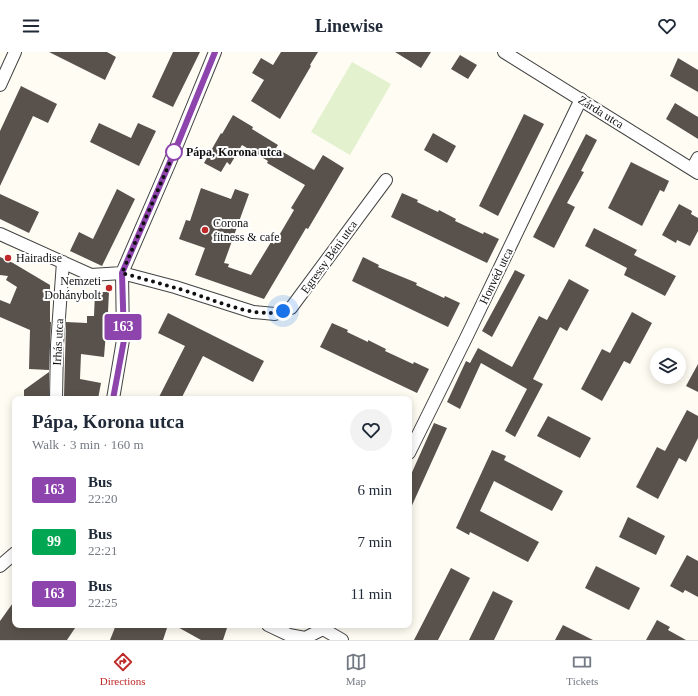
<!DOCTYPE html>
<html lang="en">
<head>
<meta charset="utf-8">
<style>
  body { margin:0; font-family:"Times New Roman",serif; background:#f2f2f3; color:#1f2937; height:100vh; display:flex; flex-direction:column; font-size:15px; white-space:nowrap }
  * { box-sizing:border-box; margin:0 }
  p { font-size:13px; color:#747a83 }
  .icon { flex:none; width:22px; height:22px; fill:none; stroke:currentColor; stroke-width:2; stroke-linecap:round; stroke-linejoin:round }
  .map { position:relative; flex:1; overflow:hidden }
  .sheet { position:absolute; left:12px; top:344px; width:400px; height:232px; display:flex; flex-direction:column; background:#fff; border-radius:8px; box-shadow:0 2px 10px #0003 }
  .sheet>* { flex:none }
  .badge { padding:0 8px; border-radius:3px; font-size:14px; line-height:26px }
  .tools { position:absolute; left:650px; top:296px; display:grid; gap:8px }
  .tools a { display:grid; place-items:center; width:36px; height:36px; border-radius:50%; background:#fff; box-shadow:0 2px 10px #0003; font-size:20px }
  .you { position:absolute; width:20px; height:20px; margin:-10px; border:3px solid #fff; border-radius:50%; background:#1a73e8; box-shadow:0 0 0 6px #1a73e833 }
  .map>.badge { position:absolute; translate:-50% -50%; box-shadow:0 0 0 2px #fff }
  .round { display:grid; place-items:center; flex:none; width:42px; height:42px; border-radius:21px; background:#f2f2f3 }
  .summary { display:flex; align-items:center; justify-content:space-between; height:68px; padding:0 20px }
  h1 { font-size:19px; font-weight:800; line-height:30px }
  ul { padding:0; list-style:none }
  li { display:flex; align-items:center; gap:12px; height:52px; padding:0 20px }
  li div { flex:1 }
  li b { display:block; font-size:15px }
  li em { font-style:normal }
  li .badge { min-width:44px; font-weight:700; text-align:center }
  header { display:flex; justify-content:space-between; align-items:center; height:52px; padding:0 20px; background:#fff; font-size:18px; font-weight:800 }
  .tab-bar { display:flex; justify-content:space-around; align-items:center; height:56px; border-top:1px solid #e0e1e3; background:#fff; font-size:11px; color:#747a83 }
  .tab-bar a { display:grid; justify-items:center; gap:2px }
  .tab-bar .current { color:#bf2a29 }
  .map>svg:first-child { display:block }
</style>
</head>
<body>
<header><svg class="icon" aria-label="menu" viewBox="0 0 24 24"><path d="M4 6h16M4 12h16M4 18h16"/></svg>Linewise<svg class="icon" aria-label="heart" viewBox="0 0 24 24"><path d="M12 20l-8-8c-3-5 5-10 8-4 3-6 11-1 8 4z"/></svg></header>
<div class="map">
<svg width="698" height="588" viewBox="0 0 698 588">
  <rect width="100%" height="100%" fill="#fffdf3"/>
  <path fill="#e3f1ce" d="M 352,10 L 391,32 L 350,103 L 311,80 Z"/>
  <path fill="#59524c" d="M 49,0 L 107,0 L 116,5 L 105,28 Z
    M 173,0 L 200,0 L 173,55 L 152,45 Z
    M 281,0 L 318,0 L 310,13 L 311,14 L 280,67 L 251,49 L 264,28 L 252,21 L 261,6 L 273,13 Z
    M 395,0 L 431,0 L 421,16 Z
    M 460,3 L 477,13 L 468,27 L 451,17 Z
    M 678,6 L 698,18 L 698,40 L 670,24 Z
    M 21,34 L 57,52 L 48,71 L 33,64 L 0,134 L 0,79 Z
    M 675,51 L 698,65 L 698,87 L 666,67 Z
    M 524,62 L 544,72 L 498,164 L 479,154 Z
    M 233,63 L 253,75 L 252,77 L 278,93 L 276,96 L 314,118 L 323,103 L 344,116 L 308,177 L 306,176 L 264,247 L 195,223 L 205,196 L 179,187 L 186,168 L 190,169 L 201,136 L 231,147 L 235,137 L 249,142 L 224,211 L 229,212 L 228,215 L 251,223 L 271,190 L 274,192 L 294,158 L 291,156 L 305,133 L 267,111 L 268,109 L 242,93 L 230,113 L 227,110 L 221,120 L 204,111 L 221,81 L 222,82 Z
    M 99,71 L 131,86 L 138,71 L 156,79 L 139,114 L 90,90 Z
    M 433,81 L 456,94 L 447,111 L 424,98 Z
    M 586,82 L 597,88 L 581,119 L 584,120 L 567,151 L 575,155 L 554,196 L 533,185 Z
    M 631,110 L 669,129 L 664,140 L 660,138 L 642,174 L 608,156 Z
    M 117,137 L 135,147 L 102,214 L 70,199 L 79,180 L 93,187 Z
    M 402,141 L 418,148 L 417,150 L 438,160 L 439,158 L 456,167 L 455,169 L 483,182 L 484,180 L 499,187 L 487,211 L 391,165 Z
    M 0,142 L 39,160 L 29,181 L 0,167 Z
    M 679,152 L 692,159 L 691,162 L 698,166 L 698,179 L 690,194 L 677,188 L 676,191 L 662,183 Z
    M 594,176 L 637,198 L 634,203 L 676,224 L 665,244 L 624,223 L 627,216 L 585,194 Z
    M 0,205 L 13,211 L 50,233 L 50,270 L 51,270 L 49,318 L 29,317 L 30,278 L 0,265 L 0,248 L 10,252 L 17,235 L 6,228 L 8,224 L 0,223 Z
    M 363,205 L 379,213 L 378,215 L 417,231 L 416,233 L 444,246 L 445,244 L 460,251 L 448,275 L 352,229 Z
    M 515,218 L 525,223 L 492,285 L 482,279 Z
    M 569,227 L 589,238 L 567,279 L 560,275 L 533,327 L 543,332 L 515,385 L 505,379 L 527,337 L 481,311 L 460,357 L 447,350 L 466,309 L 470,311 L 478,296 L 512,315 L 539,264 L 547,268 Z
    M 95,240 L 109,240 L 107,280 L 106,280 L 104,305 L 81,302 L 80,327 L 101,331 L 98,347 L 80,347 L 64,344 L 66,270 L 87,271 L 87,264 L 94,264 Z
    M 632,260 L 652,271 L 630,312 L 624,309 L 602,349 L 581,337 L 602,297 L 610,301 Z
    M 168,261 L 264,309 L 253,330 L 203,304 L 181,347 L 158,347 L 185,294 L 158,281 Z
    M 332,271 L 348,278 L 347,280 L 368,290 L 368,288 L 386,297 L 385,299 L 413,312 L 414,310 L 429,317 L 417,341 L 320,295 Z
    M 698,312 L 698,340 L 686,334 Z
    M 49,320 L 49,347 L 24,347 L 24,338 Z
    M 687,358 L 698,364 L 698,386 L 686,410 L 679,406 L 658,447 L 636,435 L 657,395 L 665,399 Z
    M 548,364 L 591,386 L 580,406 L 537,384 Z
    M 434,371 L 447,376 L 409,460 L 409,427 Z
    M 492,398 L 506,404 L 504,408 L 563,439 L 552,459 L 494,429 L 480,459 L 539,490 L 528,510 L 470,480 L 469,483 L 456,476 Z
    M 628,465 L 665,484 L 656,503 L 619,485 Z
    M 687,503 L 698,509 L 698,545 L 685,538 L 683,541 L 670,534 Z
    M 596,514 L 640,536 L 629,558 L 585,536 Z
    M 451,516 L 470,526 L 438,588 L 414,588 Z
    M 493,539 L 513,549 L 494,588 L 469,588 Z
    M 15,548 L 15,573 L 77,573 L 67,588 L 0,588 L 0,569 Z
    M 657,568 L 670,575 L 668,578 L 686,588 L 646,588 Z
    M 116,573 L 168,573 L 163,588 L 110,588 Z
    M 174,573 L 228,573 L 223,588 L 201,588 Z
    M 563,573 L 593,588 L 555,588 Z"/>
  <g fill="none" stroke-linecap="round" stroke-linejoin="round">
    <defs>
      <path id="minor" d="M 504,0 L 698,121
        M 0,33 L 15,0
        M 692,117 L 698,106
        M 0,182 L 91,223 L 122,221 L 175,235 L 253,260 L 275,262 L 291,256 L 386,128
        M 56,347 L 57,293 L 63,210
        M 113,347 L 123,288 L 122,221 L 170,110 L 215,0
        M 409,401 L 467,284 L 581,47
        M 0,514 L 15,501
        M 268,573 L 289,583 L 305,586 L 323,577 L 325,573
        M 323,577 L 342,588"/>
    </defs>
    <use href="#minor" stroke="#434343" stroke-width="14"/>
    <use href="#minor" stroke="#fff" stroke-width="12"/>
  </g>
  <g fill="none" stroke-linecap="round" stroke-linejoin="round">
    <defs>
      <path id="line" d="M 113,347 L 124,288 L 122,221 L 176,96 L 215,0"/>
    </defs>
    <use href="#line" stroke="#fff" stroke-width="9"/>
    <use href="#line" stroke="#8e44ad" stroke-width="6"/>
    <path stroke="#101010" stroke-width="4" stroke-dasharray="0 7.2" d="M 174,100 L 176,96 L 122,221 C 140,226 158,231 176,236 C 206,244 253,268 283,259"/>
  </g>
  <circle fill="#fff" stroke="#8e44ad" stroke-width="2" cx="174" cy="100" r="8"/>
  <g fill="#bf2a29" stroke="#fff" stroke-width="1.5">
    <circle cx="205" cy="178" r="4"/>
    <circle cx="8" cy="206" r="4"/>
    <circle cx="109" cy="236" r="4"/>
  </g>
  <g text-anchor="middle" dominant-baseline="central" stroke-width="4" stroke-linejoin="round" paint-order="stroke">
    <g font-size="12" fill="#101010" stroke="#fff">
      <text transform="translate(601 60) rotate(32)">Zárda utca</text>
      <text transform="translate(329 205) rotate(-54)">Egressy Béni utca</text>
      <text transform="translate(496 224) rotate(-64)">Honvéd utca</text>
      <text transform="translate(58 290) rotate(-87)">Irhás utca</text>
    </g>
    <g font-size="12" font-weight="bold" fill="#101010" stroke="#fff" text-anchor="start">
      <text x="186" y="100">Pápa, Korona utca</text>
    </g>
    <g font-size="12" fill="#101010" stroke="#fff" text-anchor="start">
      <text x="213" y="171">Corona<tspan x="213" dy="14">fitness &amp; cafe</tspan></text>
      <text x="16" y="206">Hairadise</text>
      <text x="101" y="229" text-anchor="end">Nemzeti<tspan x="101" dy="14">Dohánybolt</tspan></text>
    </g>
  </g>
</svg>
<div class="tools">
<a><svg class="icon" aria-label="layers" viewBox="0 0 24 24"><path d="M12 4l9 5-9 5-9-5zM3 14l9 5 9-5"/></svg></a>
</div>
<div class="you" style="left:283px;top:259px"></div>
<b class="badge" style="left:123px;top:275px;background:#8e44ad;color:#fff">163</b>
<section class="sheet">
<div class="summary"><div><h1>Pápa, Korona utca</h1><p>Walk · 3 min · 160 m</p></div><a class="round"><svg class="icon" aria-label="heart" viewBox="0 0 24 24"><path d="M12 20l-8-8c-3-5 5-10 8-4 3-6 11-1 8 4z"/></svg></a></div>
<ul>
<li><span class="badge" style="background:#8e44ad;color:#fff">163</span><div><b>Bus</b><p>22:20</p></div><em>6 min</em></li>
<li><span class="badge" style="background:#00a651;color:#fff">99</span><div><b>Bus</b><p>22:21</p></div><em>7 min</em></li>
<li><span class="badge" style="background:#8e44ad;color:#fff">163</span><div><b>Bus</b><p>22:25</p></div><em>11 min</em></li>
</ul>
</section>
</div>
<nav class="tab-bar">
<a class="current"><svg class="icon" aria-label="directions" viewBox="0 0 24 24"><path d="M12 3l9 9-9 9-9-9zM9 14v-3h6M13 9l2 2-2 2"/></svg>Directions</a>
<a><svg class="icon" aria-label="map" viewBox="0 0 24 24"><path d="M3 6l6-2 6 2 6-2v14l-6 2-6-2-6 2zM9 4v14M15 6v14"/></svg>Map</a>
<a><svg class="icon" aria-label="tickets" viewBox="0 0 24 24"><path d="M3 7h18v10H3zM15 7v10"/></svg>Tickets</a>
</nav>
</body>
</html>
